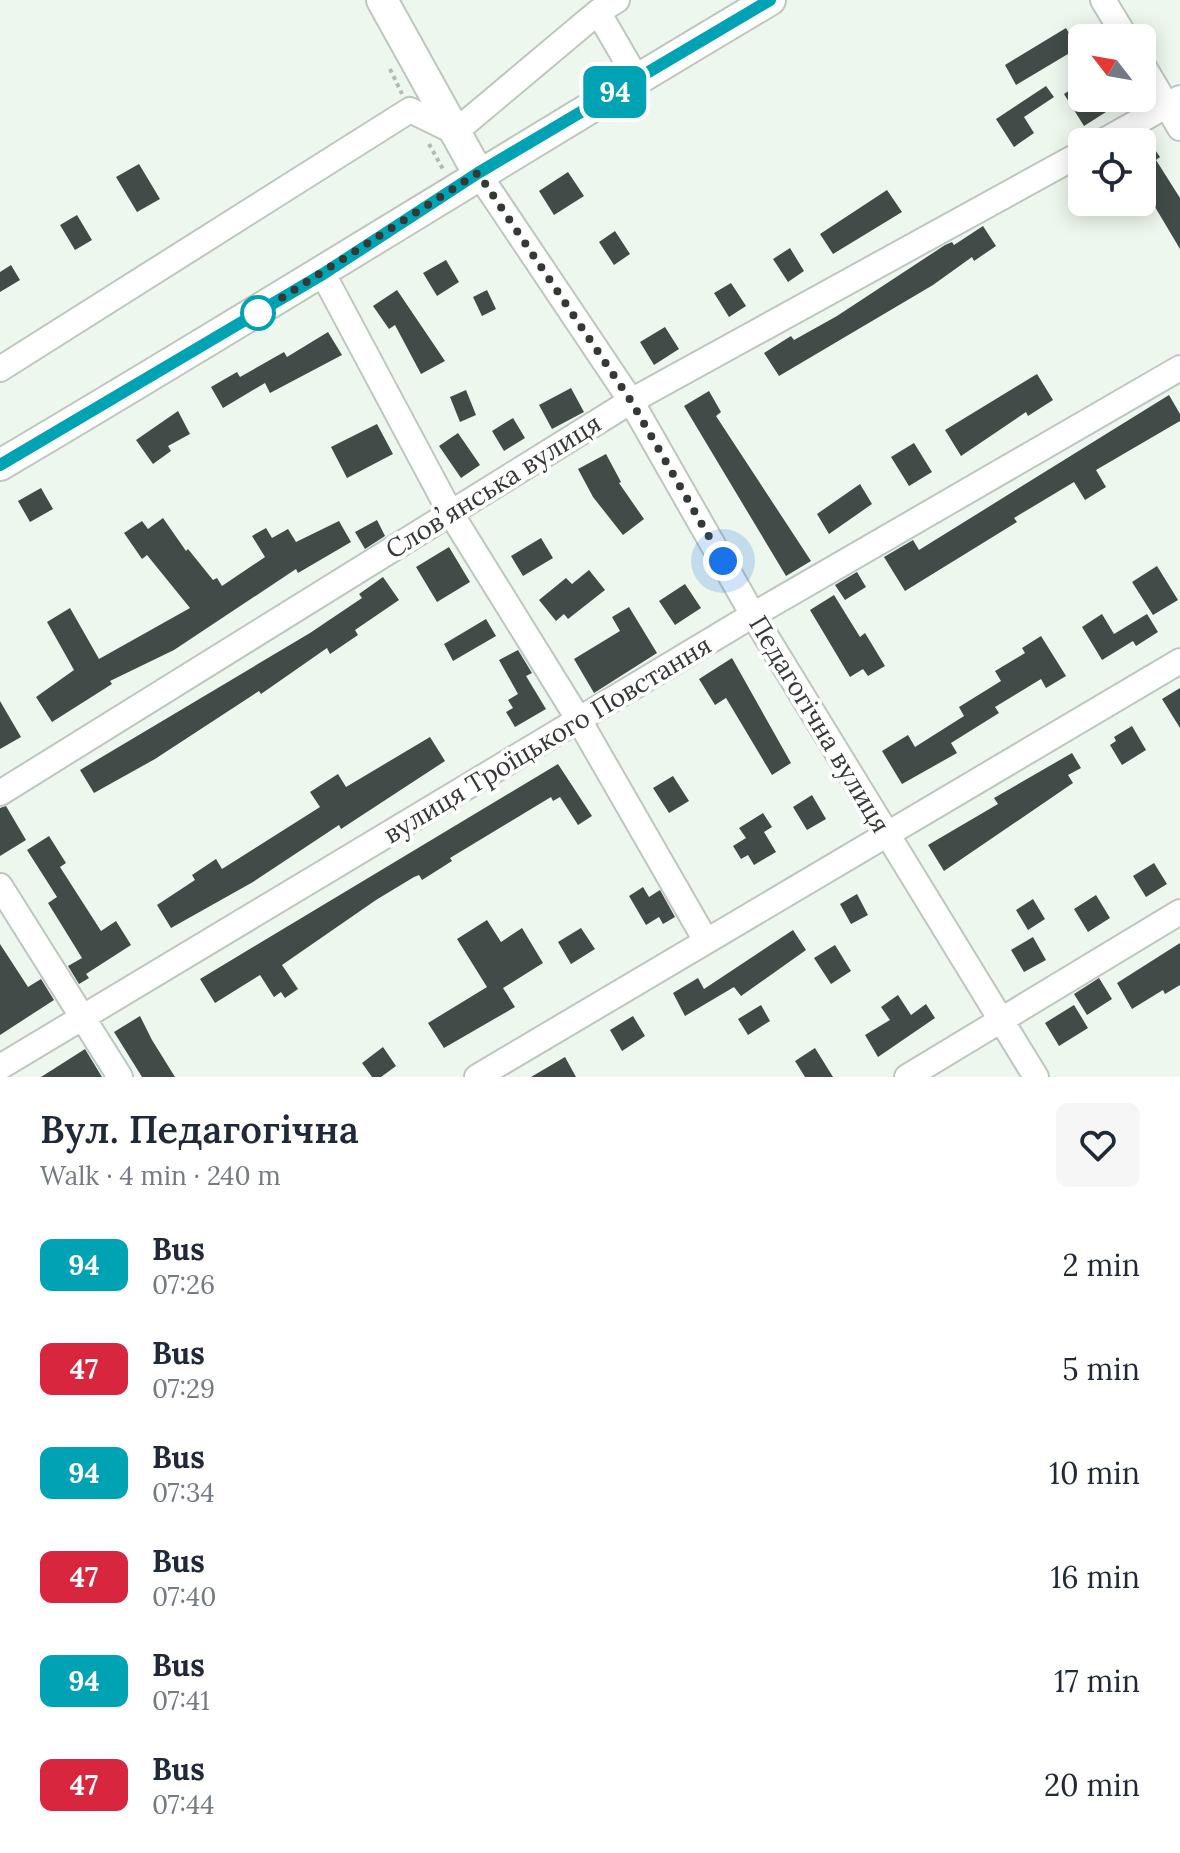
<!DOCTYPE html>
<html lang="en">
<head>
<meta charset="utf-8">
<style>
  body { margin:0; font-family:Lora,serif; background:#f6f6f7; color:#1f2937; height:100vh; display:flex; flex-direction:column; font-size:30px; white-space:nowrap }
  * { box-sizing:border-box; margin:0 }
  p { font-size:26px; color:#747a83 }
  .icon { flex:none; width:44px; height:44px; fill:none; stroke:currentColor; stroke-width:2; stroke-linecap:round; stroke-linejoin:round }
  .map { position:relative; height:1077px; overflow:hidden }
  .drawer { display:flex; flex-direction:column; background:#fff; flex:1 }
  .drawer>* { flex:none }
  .badge { padding:0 16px; border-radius:12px; font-size:28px; line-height:52px }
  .needle { width:52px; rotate:301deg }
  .buttons { position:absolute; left:1068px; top:24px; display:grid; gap:16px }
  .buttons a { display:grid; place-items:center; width:88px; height:88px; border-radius:12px; background:#fff; box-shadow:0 4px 20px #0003; font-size:40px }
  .you { position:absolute; width:40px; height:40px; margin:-20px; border:6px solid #fff; border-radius:50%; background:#1a73e8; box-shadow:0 0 0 12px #1a73e833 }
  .map>.badge { position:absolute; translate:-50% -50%; box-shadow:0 0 0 4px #fff }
  .round { display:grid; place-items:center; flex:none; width:84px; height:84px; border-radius:12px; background:#f6f6f7 }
  .summary { display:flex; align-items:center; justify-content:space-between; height:136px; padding:0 40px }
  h1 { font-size:38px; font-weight:600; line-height:60px }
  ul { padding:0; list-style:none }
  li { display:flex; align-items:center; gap:24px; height:104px; padding:0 40px }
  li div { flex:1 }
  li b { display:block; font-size:30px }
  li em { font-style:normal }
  li .badge { min-width:88px; font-weight:700; text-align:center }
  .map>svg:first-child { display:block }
</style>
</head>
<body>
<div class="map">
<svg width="1180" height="1077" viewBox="0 0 1180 1077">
  <rect width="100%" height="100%" fill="#eef7ee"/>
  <path fill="#414c49" d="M 1066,28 L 1078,48 L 1016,85 L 1005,65 Z
    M 1082,82 L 1082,98 L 1128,98 L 1084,126 L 1064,94 Z
    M 1046,86 L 1054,97 L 1024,117 L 1034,133 L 1014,147 L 996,119 Z
    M 1145,135 L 1160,157 L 1156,160 L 1180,198 L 1180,249 L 1142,185 L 1142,137 Z
    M 139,164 L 160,199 L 137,212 L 116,177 Z
    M 568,172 L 584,196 L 554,215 L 539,191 Z
    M 887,190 L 902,212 L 833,254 L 820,234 Z
    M 77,215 L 92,240 L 75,250 L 60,225 Z
    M 983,226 L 996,246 L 974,261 L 972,257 L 933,285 L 779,376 L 764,353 L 791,336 L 794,340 L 837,316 L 945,245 L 952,242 L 954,245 Z
    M 615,231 L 630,254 L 614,265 L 599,242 Z
    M 790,248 L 804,271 L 788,282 L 773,259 Z
    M 446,260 L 459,282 L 437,296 L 423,273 Z
    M 11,265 L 20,280 L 0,292 L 0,272 Z
    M 731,283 L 746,306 L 729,317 L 714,293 Z
    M 397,290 L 445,361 L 421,374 L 395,325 L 389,329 L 373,306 Z
    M 487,290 L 496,309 L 482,316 L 473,297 Z
    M 665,327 L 679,349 L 654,365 L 640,342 Z
    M 328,332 L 342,355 L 270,393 L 265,383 L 223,408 L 211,387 L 237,372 L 240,377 L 284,352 L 287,357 Z
    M 1037,374 L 1053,400 L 1028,416 L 1026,412 L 961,456 L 945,430 Z
    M 571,388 L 584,412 L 552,429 L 539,405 Z
    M 466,390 L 476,415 L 460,422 L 450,397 Z
    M 709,391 L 721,412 L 716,416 L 811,561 L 786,576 L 684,406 Z
    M 1169,395 L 1180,414 L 1180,421 L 1096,470 L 1106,487 L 1085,500 L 1074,482 L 1014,518 L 1017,522 L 905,591 L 884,557 L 913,540 L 919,550 Z
    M 178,411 L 190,434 L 168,446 L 171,451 L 153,464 L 136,440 Z
    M 513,418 L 525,438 L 504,451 L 492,431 Z
    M 377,424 L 393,454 L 347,478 L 331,447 Z
    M 458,433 L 480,465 L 461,478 L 439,446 Z
    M 914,443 L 932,472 L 909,486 L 891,457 Z
    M 606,454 L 621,482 L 619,483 L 644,519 L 623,535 L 593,497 L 578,469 Z
    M 860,484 L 872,504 L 829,534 L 817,514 Z
    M 41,488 L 53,509 L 30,522 L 18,501 Z
    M 163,518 L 186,551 L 188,549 L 213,580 L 217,578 L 222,586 L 265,557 L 252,536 L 266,528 L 272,538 L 288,529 L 296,542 L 339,521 L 351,542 L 298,573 L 296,569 L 174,650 L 110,681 L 112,684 L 52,722 L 36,697 L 74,670 L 47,622 L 70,608 L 99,659 L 190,608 L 147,555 L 142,559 L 124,533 L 142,521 L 148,529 Z
    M 377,520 L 385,536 L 365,549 L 355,532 Z
    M 541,538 L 553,558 L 523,576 L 511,556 Z
    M 449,547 L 470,582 L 437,602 L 416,567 Z
    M 1157,566 L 1178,600 L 1153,615 L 1132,582 Z
    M 589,570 L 605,590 L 568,619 L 564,614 L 556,621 L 539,600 L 566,578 L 572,584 Z
    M 857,572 L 866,587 L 845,600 L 835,585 Z
    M 383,577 L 399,600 L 355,630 L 358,635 L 330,654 L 327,648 L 261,694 L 259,691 L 155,759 L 94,793 L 80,770 L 310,633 L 362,598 L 359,594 Z
    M 685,584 L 701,608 L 675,625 L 659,601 Z
    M 834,595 L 860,637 L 865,633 L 885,666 L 868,676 L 863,669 L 850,677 L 810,610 Z
    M 629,607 L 657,653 L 594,693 L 574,659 L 620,631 L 612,617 Z
    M 1102,614 L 1114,634 L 1147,614 L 1158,632 L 1136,646 L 1133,641 L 1102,660 L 1082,627 Z
    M 486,619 L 496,636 L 453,661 L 444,644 Z
    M 1041,636 L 1066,676 L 1046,688 L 1041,679 L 995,707 L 999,713 L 951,743 L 957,753 L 902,784 L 882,751 L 908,735 L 915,747 L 964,716 L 959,707 L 1001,681 L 995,671 L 1025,653 L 1022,648 Z
    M 518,650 L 532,673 L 526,676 L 546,709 L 515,727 L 506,712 L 513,708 L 508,700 L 518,694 L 499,660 Z
    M 732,658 L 791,763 L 772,775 L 726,698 L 715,705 L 699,679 Z
    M 1180,688 L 1180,728 L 1162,699 Z
    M 0,701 L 21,737 L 0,749 Z
    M 1132,726 L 1146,750 L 1122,765 L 1110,745 L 1116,741 L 1114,737 Z
    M 430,737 L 445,761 L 341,829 L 339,825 L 253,882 L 171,928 L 157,905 L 195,880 L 192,875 L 216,859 L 222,869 L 320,807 L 310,792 L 338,774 L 346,787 Z
    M 1072,753 L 1081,768 L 1068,775 L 1073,783 L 944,871 L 928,845 L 998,804 L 994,798 Z
    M 558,764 L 592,816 L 578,825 L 560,797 L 553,801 L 551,797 L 450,858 L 452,861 L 422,880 L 419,875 L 414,877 L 376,900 L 282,965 L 298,989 L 285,998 L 281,992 L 274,997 L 260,975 L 215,1003 L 200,979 Z
    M 673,776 L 689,801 L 669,813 L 653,788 Z
    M 812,795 L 826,819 L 807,830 L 793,807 Z
    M 6,806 L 26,840 L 0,856 L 0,808 Z
    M 763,813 L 772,827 L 764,832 L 776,852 L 754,865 L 748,855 L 741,859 L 733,846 L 746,838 L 739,828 Z
    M 49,836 L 66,863 L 60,867 L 101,931 L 116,921 L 131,945 L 86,974 L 89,978 L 79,984 L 68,966 L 82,958 L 48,903 L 57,897 L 27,850 Z
    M 1154,863 L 1167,884 L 1146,897 L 1133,876 Z
    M 643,887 L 649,897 L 660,890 L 675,917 L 663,924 L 659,917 L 646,925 L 629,896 Z
    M 857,894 L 868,915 L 851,924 L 840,904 Z
    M 1096,895 L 1110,918 L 1088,932 L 1074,909 Z
    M 1033,899 L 1045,919 L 1028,930 L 1016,910 Z
    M 487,920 L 501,942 L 522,928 L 543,963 L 503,988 L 515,1007 L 444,1048 L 428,1023 L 487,987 L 457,939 Z
    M 581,928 L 595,949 L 571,964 L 558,942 Z
    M 793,930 L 806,950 L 741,996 L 734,987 L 685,1016 L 673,993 L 698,978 L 704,989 Z
    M 1033,937 L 1046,960 L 1024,972 L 1011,950 Z
    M 1180,943 L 1180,985 L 1165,994 L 1163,990 L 1132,1009 L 1117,983 Z
    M 0,944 L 28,987 L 41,979 L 54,1000 L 0,1035 Z
    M 835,945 L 851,971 L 831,984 L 814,958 Z
    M 1099,978 L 1112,999 L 1087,1015 L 1074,994 Z
    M 898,995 L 911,1015 L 926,1004 L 935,1018 L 878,1057 L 865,1035 L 890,1020 L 881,1007 Z
    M 761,1005 L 770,1021 L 748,1035 L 738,1019 Z
    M 1074,1005 L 1088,1028 L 1059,1046 L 1045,1023 Z
    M 140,1016 L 152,1040 L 175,1077 L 142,1077 L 114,1032 Z
    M 633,1016 L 645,1036 L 622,1051 L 610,1030 Z
    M 383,1047 L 396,1066 L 381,1077 L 372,1077 L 362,1063 Z
    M 815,1048 L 833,1077 L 805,1077 L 795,1061 Z
    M 85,1049 L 102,1077 L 41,1077 Z
    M 565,1057 L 576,1077 L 531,1077 Z"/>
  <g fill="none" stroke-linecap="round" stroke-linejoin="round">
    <defs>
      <path id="minor" d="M 1103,0 L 1126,38
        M 598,12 L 637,79
        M 1142,64 L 1180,128
        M 1102,142 L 1180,98
        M 478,173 L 631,401 L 753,615 L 1036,1077
        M 323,274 L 450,512 L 579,720 L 705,939
        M 0,369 L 410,110 L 455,132 L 598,12 L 617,0
        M 0,793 L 631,401 L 1082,153
        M 0,886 L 120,1077
        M 0,1067 L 753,615 L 1180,368
        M 477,1077 L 1180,661
        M 907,1077 L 1180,912"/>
      <path id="major" d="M 382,0 L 478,173
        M 0,465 C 258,313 512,153 770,0"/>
    </defs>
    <use href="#minor" stroke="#bec7be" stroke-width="28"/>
    <use href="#major" stroke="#bec7be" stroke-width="34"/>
    <path stroke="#b3bab3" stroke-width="4" stroke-dasharray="4 4" stroke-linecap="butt" d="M 390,69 L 402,94
      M 429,144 L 444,171"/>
    <use href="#minor" stroke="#fff" stroke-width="24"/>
    <use href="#major" stroke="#fff" stroke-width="30"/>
  </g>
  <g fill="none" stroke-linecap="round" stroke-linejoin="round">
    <defs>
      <path id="line" d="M 0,465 L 323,274 L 478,173 L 770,0"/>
    </defs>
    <use href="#line" stroke="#fff" stroke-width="18"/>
    <use href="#line" stroke="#00a3b4" stroke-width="12"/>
    <path stroke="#353935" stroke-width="8" stroke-dasharray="0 14.4" d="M 258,313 L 478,173 L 631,401 L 723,561"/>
  </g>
  <circle fill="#fff" stroke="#00a3b4" stroke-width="4" cx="258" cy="313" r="16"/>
  <g text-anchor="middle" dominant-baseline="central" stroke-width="8" stroke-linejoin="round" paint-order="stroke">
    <g font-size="26" fill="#353935" stroke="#fff">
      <text transform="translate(493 486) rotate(-32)">Словʼянська вулиця</text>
      <text transform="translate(820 724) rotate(59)">Педагогічна вулиця</text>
      <text transform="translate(547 739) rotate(-31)">вулиця Троїцького Повстання</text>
    </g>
  </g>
</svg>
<div class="buttons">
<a><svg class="needle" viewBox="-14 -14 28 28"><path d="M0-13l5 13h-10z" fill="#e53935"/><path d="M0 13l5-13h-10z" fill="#747a83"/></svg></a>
<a><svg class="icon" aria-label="locate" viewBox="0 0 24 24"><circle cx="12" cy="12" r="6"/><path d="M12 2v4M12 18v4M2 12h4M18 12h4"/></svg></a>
</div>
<div class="you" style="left:723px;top:561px"></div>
<b class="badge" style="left:615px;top:92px;background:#00a3b4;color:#fff">94</b>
</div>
<section class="drawer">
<div class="summary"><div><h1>Вул. Педагогічна</h1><p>Walk · 4 min · 240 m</p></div><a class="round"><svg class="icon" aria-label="heart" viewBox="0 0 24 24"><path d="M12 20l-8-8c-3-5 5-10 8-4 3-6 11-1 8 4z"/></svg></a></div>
<ul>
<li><span class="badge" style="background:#00a3b4;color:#fff">94</span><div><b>Bus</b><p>07:26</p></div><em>2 min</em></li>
<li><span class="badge" style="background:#d7263d;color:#fff">47</span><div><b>Bus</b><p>07:29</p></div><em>5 min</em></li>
<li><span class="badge" style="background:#00a3b4;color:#fff">94</span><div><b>Bus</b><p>07:34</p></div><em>10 min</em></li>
<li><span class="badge" style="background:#d7263d;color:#fff">47</span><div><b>Bus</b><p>07:40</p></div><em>16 min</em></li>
<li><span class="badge" style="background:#00a3b4;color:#fff">94</span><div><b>Bus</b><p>07:41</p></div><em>17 min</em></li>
<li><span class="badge" style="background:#d7263d;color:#fff">47</span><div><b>Bus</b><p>07:44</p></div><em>20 min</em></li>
</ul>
</section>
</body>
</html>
